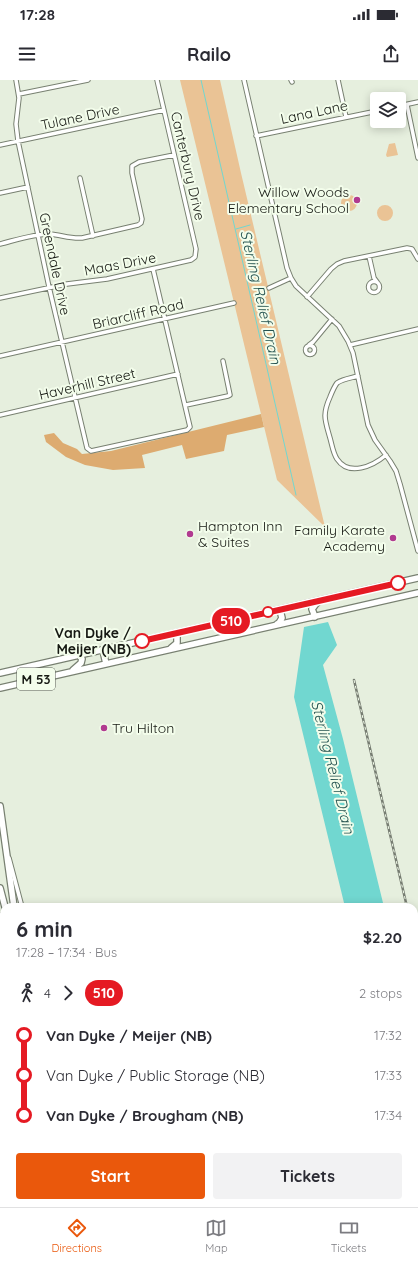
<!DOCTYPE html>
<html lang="en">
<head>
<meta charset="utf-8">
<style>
  body { margin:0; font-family:Quicksand,sans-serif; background:#f2f2f3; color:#2b2b33; height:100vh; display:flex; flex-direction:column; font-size:15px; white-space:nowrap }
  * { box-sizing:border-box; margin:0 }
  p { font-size:13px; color:#7c7c81 }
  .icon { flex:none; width:22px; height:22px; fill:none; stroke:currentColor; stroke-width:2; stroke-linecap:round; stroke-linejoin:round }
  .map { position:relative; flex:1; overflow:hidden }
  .panel { position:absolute; left:0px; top:823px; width:418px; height:304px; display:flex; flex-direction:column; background:#fff; border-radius:12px 12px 0 0; box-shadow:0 2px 10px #0003 }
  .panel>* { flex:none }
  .badge { padding:0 8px; border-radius:13px; font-size:14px; line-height:26px }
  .controls { position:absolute; left:370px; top:12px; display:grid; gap:8px }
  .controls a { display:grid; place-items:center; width:36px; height:36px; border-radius:4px; background:#fff; box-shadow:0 2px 10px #0003; font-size:20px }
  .map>.badge { position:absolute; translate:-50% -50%; box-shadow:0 0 0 2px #fff }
  .legs { display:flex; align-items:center; gap:6px; height:44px; padding:0 16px; font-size:13px }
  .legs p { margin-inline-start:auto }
  .head { display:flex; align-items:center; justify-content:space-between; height:68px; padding:0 16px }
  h1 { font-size:22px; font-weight:700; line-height:30px }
  .action { display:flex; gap:8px; margin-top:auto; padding:8px 16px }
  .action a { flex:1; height:46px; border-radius:4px; background:#ea580c; color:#fff; font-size:16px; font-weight:700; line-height:46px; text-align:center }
  .action a+a { background:#f2f2f3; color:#2b2b33 }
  ul { padding:0 16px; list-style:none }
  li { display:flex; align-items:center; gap:14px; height:40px; font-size:15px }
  li i { display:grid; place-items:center; width:6px; height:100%; margin:0 5px; background:currentColor }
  li i::after { content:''; width:10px; height:10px; margin:-5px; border:3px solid; border-radius:50%; background:#fff }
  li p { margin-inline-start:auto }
  li:first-child i { background:linear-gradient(#0000 50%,currentColor 0) }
  li:last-child i { background:linear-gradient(currentColor 50%,#0000 0) }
  .status { display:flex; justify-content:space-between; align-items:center; height:28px; padding:0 20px; background:#fff; direction:ltr }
  .status svg { height:11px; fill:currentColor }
  header { display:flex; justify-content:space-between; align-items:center; height:52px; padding:0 16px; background:#fff; font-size:18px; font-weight:700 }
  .tabs { display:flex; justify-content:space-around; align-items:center; height:56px; border-top:1px solid #e1e1e2; background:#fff; font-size:11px; color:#7c7c81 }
  .tabs a { display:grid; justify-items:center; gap:2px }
  .tabs .active { color:#ea580c }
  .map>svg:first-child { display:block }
</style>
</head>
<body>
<div class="status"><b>17:28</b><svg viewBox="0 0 49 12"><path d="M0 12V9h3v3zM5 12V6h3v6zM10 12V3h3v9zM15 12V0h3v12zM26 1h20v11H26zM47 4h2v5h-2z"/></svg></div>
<header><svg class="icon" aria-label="menu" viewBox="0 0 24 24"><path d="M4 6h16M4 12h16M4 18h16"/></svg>Railo<svg class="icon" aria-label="share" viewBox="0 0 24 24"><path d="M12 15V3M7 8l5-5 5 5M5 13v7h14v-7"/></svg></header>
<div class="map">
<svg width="418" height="1127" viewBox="0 0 418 1127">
  <rect width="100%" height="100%" fill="#e6efde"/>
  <path fill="#eac395" d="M 180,0 L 220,0 L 241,93 L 325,447 L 277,400 Z
    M 395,63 L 398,75 L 387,77 L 386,75 L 389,64 Z
    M341 123a8 8 0 1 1 16 0a8 8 0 1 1-16 0Z
    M377 133a8 8 0 1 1 16 0a8 8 0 1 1-16 0Z
    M 418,915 L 418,966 L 414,951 L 414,916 Z"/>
  <path fill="#ddab70" d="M 261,334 L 264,347 L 227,355 L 224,371 L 186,379 L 182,365 L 142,375 L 145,388 L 113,390 L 85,385 L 66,377 L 46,362 L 44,355 L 54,353 L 63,363 L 77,369 L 82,374 L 111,371 Z"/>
  <path fill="#71d7d0" d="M 328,542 L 337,565 L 323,585 L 343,659 L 384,827 L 345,827 L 294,617 L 304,547 Z"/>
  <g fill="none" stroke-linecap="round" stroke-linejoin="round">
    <path stroke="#71d7d0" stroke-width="1" d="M 201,0 L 296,415
      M 236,149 L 250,145"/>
    <defs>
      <path id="street" d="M 16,0 L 19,18 L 16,44 L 18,61 L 49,207 L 87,368 L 91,371 L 187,350 L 190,347 L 153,189
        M 244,0 L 287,188 L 291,198 L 296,206 L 339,246 L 348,261 L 353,273 L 368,345 L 375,360 L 390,381 L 396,391 L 400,404 L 418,471
        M 291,0 L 292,2
        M 338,0 L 346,37
        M 19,14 L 88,0
        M 407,25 L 418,78
        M 399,26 L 418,22
        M 256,56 L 377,31
        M 0,65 L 164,30
        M 80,98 L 93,156
        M 0,113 L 28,107
        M 0,164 C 16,160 34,154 50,154 C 61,155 71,159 82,158 L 138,145 L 141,143 L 142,139 L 132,93 L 132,86 L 139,82 L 174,75
        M 369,176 L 374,198 L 377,202
        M368.5 207a5.5 5.5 0 1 1 11 0a5.5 5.5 0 1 1-11 0Z
        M 269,208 L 291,198
        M 307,217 L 331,189 L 337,184 L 344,181 L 407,168 L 412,169 L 418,179
        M 0,218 L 67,204 L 107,199 L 191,180 L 195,177 L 196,169 L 157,0
        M 309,265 L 313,262 L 332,239
        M 350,265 L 418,249
        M305.5 270a4.5 4.5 0 1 1 9 0a4.5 4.5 0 1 1-9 0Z
        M 0,276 L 234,223
        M 358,296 C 351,298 343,299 337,303 C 334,307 332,312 330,317 C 322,335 325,340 330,358 C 332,365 333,373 337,379 C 349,397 373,386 386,375
        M 186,325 L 228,316 L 230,315 L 223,281
        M 0,335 L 178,294
        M 9,778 L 22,827
        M 0,835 L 4,851
        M 70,1123 L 71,1127
        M 94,1123 L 95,1127
        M 361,1123 L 363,1127"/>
      <path id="primary" d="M 315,537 L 312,529 L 315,525 L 319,521
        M 277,544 L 279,543 L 282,538 L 280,530
        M 171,568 L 177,563 L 177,553
        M 106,584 L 104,575 L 109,569
        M 73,590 L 81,583 L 82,579 L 79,575
        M 0,593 L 418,498
        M 0,608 L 418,513
        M 0,726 L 14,827
        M 0,808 L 5,827
        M 78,1123 L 79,1127
        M 86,1123 L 87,1127"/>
    </defs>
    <use href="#street" stroke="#788071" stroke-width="5.5"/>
    <use href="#primary" stroke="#788071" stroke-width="8"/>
    <use href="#street" stroke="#fff" stroke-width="3.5"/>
    <use href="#primary" stroke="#fff" stroke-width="5.5"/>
    <defs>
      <path id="rail" d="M 354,600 L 407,827
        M 414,902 L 418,901
        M 414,913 L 418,912
        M 0,1007 L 4,1006
        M 281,1127 L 282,1123"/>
    </defs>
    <use href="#rail" stroke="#767c71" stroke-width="2.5"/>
    <use href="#rail" stroke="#f3fdeb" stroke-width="1" stroke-dasharray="3" stroke-linecap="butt"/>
  </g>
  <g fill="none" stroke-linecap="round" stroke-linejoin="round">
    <defs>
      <path id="line-1" d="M 142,561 L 398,503"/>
    </defs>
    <use href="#line-1" stroke="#fff" stroke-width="9"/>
    <use href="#line-1" stroke="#e51a23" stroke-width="6"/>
  </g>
  <g fill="#b13a90" stroke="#f3fdeb" stroke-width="1.5">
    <circle cx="357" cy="120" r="4"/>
    <circle cx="190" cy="454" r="4"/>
    <circle cx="393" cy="458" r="4"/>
    <circle cx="104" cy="648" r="4"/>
  </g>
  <g fill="#fff" stroke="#e51a23" stroke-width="2">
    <circle cx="398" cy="503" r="7"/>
    <circle cx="268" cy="532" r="5"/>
    <circle cx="142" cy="561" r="7"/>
  </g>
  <g text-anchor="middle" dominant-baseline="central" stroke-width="4" stroke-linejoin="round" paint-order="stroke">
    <rect fill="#f3fdeb" stroke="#585d54" stroke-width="1" x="17" y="588" width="38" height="22" rx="3"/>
    <g font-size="13" font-weight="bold" fill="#161913">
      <text x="36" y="599">M 53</text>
    </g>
    <g font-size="14" fill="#161913" stroke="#f3fdeb">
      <text transform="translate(314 32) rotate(-12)">Lana Lane</text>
      <text transform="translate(80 37) rotate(-12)">Tulane Drive</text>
      <text transform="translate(188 86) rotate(77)">Canterbury Drive</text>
      <text transform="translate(55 184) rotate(78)">Greendale Drive</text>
      <text transform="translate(120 184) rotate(-11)">Maas Drive</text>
      <text transform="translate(138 234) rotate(-13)">Briarcliff Road</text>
      <text transform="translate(87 304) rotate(-13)">Haverhill Street</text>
    </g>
    <g font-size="14" fill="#161913" stroke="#f3fdeb" text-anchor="end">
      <text x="349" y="112">Willow Woods<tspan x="349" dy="16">Elementary School</tspan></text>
      <text x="198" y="446" text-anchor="start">Hampton Inn<tspan x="198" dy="16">&amp; Suites</tspan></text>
      <text x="385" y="450">Family Karate<tspan x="385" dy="16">Academy</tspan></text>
      <text x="112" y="648" text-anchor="start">Tru Hilton</text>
    </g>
    <g font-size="14" font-weight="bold" fill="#161913" stroke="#f3fdeb" text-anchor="end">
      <text x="131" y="553">Van Dyke /<tspan x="131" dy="16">Meijer (NB)</tspan></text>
    </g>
    <g font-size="15" font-style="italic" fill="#255350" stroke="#f3fdeb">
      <text transform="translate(261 217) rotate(77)">Sterling Relief Drain</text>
      <text transform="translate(333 687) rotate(76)">Sterling Relief Drain</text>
    </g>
  </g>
</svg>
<div class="controls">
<a><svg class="icon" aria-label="layers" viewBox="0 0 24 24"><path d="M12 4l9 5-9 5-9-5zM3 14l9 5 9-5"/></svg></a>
</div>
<b class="badge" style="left:231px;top:541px;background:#e51a23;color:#fff">510</b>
<section class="panel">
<div class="head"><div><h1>6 min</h1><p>17:28 – 17:34 · Bus</p></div><b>$2.20</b></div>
<div class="legs"><svg class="icon" aria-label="walk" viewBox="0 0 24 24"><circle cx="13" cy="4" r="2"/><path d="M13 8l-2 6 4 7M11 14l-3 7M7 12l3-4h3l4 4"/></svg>4<svg class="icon" aria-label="forward" viewBox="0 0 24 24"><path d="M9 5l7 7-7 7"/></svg><b class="badge" style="background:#e51a23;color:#fff">510</b><p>2 stops</p></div>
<ul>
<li><i style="color:#e51a23"></i><b>Van Dyke / Meijer (NB)</b><p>17:32</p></li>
<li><i style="color:#e51a23"></i><span>Van Dyke / Public Storage (NB)</span><p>17:33</p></li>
<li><i style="color:#e51a23"></i><b>Van Dyke / Brougham (NB)</b><p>17:34</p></li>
</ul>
<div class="action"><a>Start</a><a>Tickets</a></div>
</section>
</div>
<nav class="tabs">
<a class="active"><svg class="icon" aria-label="directions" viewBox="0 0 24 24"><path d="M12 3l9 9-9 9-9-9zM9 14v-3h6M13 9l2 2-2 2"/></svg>Directions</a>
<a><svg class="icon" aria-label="map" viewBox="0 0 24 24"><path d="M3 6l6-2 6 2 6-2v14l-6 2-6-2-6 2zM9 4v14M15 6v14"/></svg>Map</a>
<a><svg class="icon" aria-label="tickets" viewBox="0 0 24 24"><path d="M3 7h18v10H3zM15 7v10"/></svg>Tickets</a>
</nav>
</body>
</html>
